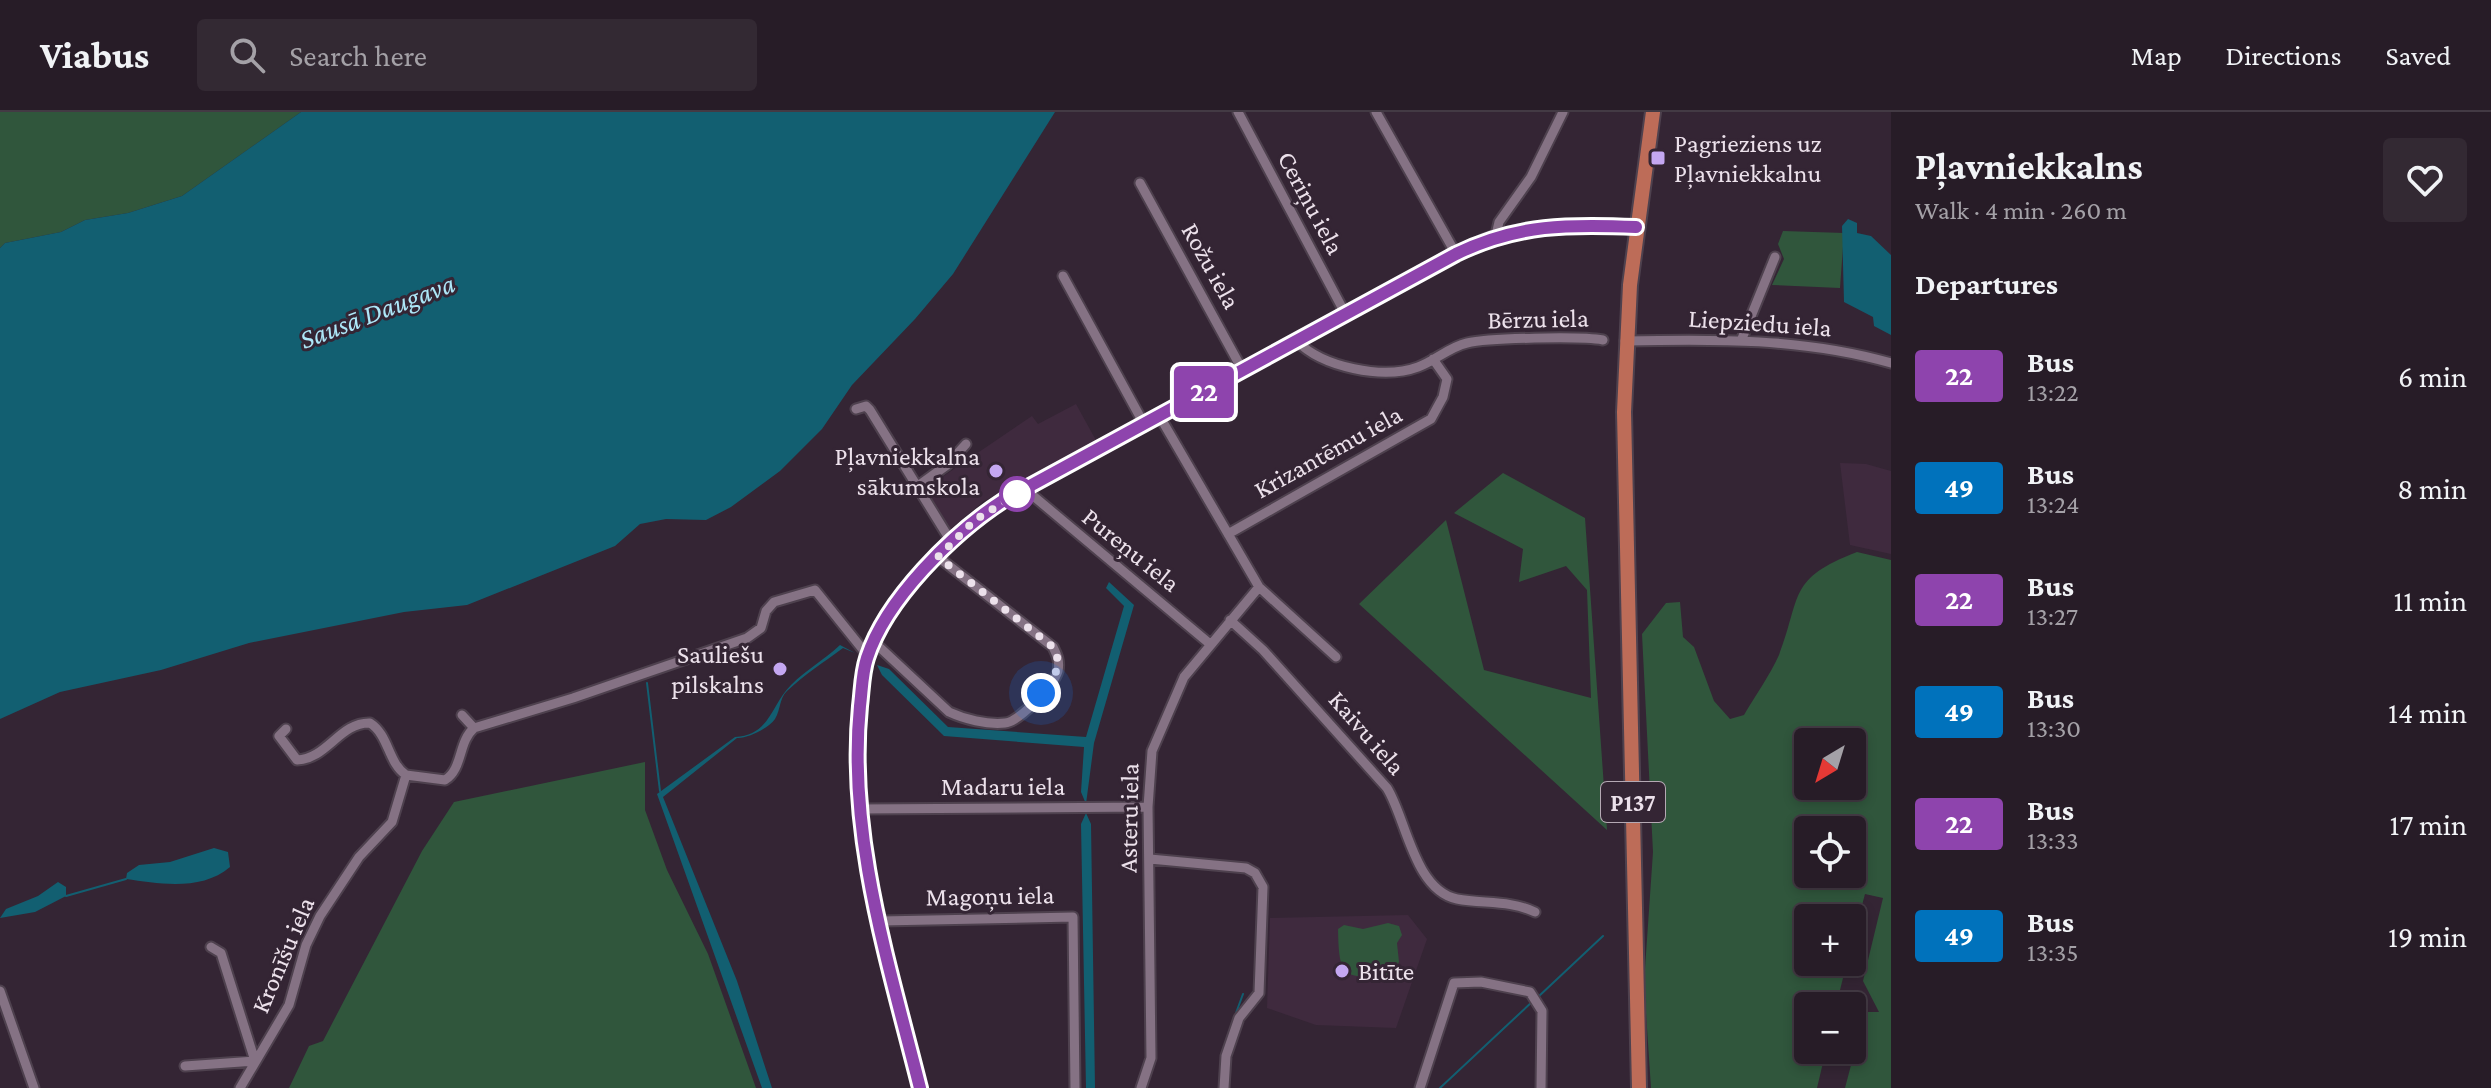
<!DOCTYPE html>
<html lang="en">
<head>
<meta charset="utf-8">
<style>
  body { margin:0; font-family:"Crimson Pro",serif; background:#332933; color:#f1f3f6; height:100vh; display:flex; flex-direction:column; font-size:30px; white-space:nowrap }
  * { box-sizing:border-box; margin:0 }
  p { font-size:26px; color:#a4a1a7 }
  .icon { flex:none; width:44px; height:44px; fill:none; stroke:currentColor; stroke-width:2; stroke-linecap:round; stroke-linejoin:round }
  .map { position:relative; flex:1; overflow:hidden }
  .drawer { display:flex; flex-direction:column; background:#271c27; width:600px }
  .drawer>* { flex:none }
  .badge { padding:0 16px; border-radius:6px; font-size:28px; line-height:52px }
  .needle { width:52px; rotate:218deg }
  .tools { position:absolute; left:1794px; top:616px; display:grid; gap:16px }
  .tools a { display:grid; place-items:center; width:72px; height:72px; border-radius:8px; background:#271c27; box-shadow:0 4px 12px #0003,0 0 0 2px #433a44; font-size:40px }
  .you { position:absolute; width:40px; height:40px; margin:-20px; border:6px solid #fff; border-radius:50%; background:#1a73e8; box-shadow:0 0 0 12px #1a73e833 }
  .map>.badge { position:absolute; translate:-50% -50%; box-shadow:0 0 0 4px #fff }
  h2 { padding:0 24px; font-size:30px; line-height:72px }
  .round { display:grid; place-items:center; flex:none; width:84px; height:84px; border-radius:8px; background:#332933 }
  .summary { display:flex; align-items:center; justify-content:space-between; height:136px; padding:0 24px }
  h1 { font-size:38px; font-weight:700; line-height:60px }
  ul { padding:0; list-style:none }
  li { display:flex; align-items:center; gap:24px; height:112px; padding:0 24px }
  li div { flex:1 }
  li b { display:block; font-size:30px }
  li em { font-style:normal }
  li .badge { min-width:88px; font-weight:700; text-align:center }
  header { display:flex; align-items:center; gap:48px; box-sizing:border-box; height:112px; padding:0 40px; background:#271c27; border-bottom:2px solid #433a44 }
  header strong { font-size:38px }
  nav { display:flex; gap:44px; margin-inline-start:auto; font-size:28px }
  .search { width:560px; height:72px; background:#332933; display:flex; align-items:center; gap:20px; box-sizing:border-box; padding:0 28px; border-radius:8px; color:#a4a1a7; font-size:30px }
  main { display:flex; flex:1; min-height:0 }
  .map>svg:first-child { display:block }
</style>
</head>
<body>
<header>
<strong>Viabus</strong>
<div class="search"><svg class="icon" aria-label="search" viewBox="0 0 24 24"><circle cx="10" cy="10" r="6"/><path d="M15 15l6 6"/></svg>Search here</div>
<nav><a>Map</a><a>Directions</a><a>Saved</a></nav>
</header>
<main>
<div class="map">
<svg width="1891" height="976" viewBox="0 0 1891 976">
  <rect width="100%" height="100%" fill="#342534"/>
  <path fill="#3f2a3e" d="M 1076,292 L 1098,332 L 1057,350 L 984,389 L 949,418 L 926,376 L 1032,304 L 1038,312 Z
    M 1840,351 L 1866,352 L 1891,359 L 1891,442 L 1850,433 Z
    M 1408,803 L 1427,827 L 1396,916 L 1316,913 L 1267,896 L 1270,806 Z"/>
  <path fill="#30563c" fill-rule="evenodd" d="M 0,0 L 301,0 L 182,84 L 128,101 L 85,108 L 61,120 L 5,131 L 0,136 Z
    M 1783,119 L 1844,121 L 1840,176 L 1772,173 L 1784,147 L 1778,132 Z
    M 1503,361 L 1585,406 L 1607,718 L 1359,492 L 1446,408 L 1484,558 L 1591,586 L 1587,478 L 1566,454 L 1519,470 L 1523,437 L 1454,401 Z
    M 1857,440 L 1891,448 L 1891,976 L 1845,976 L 1865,900 L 1879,900 L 1863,869 L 1883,786 L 1865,782 L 1852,831 L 1852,806 L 1808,806 L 1808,850 L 1847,850 L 1836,894 L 1808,894 L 1808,938 L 1826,938 L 1817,976 L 1651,976 L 1644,871 L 1653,740 L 1642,522 L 1666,491 L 1680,490 L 1683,525 L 1694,535 L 1714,589 L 1730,607 L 1744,603 C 1755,584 1770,563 1779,543 C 1802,483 1787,467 1857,440 ZM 1808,630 L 1852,630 L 1852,674 L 1808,674 ZM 1808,718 L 1852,718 L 1852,762 L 1808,762 Z
    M 645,650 L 645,698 L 667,758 L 708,842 L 756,976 L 289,976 L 309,934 L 323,929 L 422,739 L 454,690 Z
    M 1388,811 L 1399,814 L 1402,823 L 1397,831 L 1399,850 L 1390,864 C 1342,867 1339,865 1338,817 L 1344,813 L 1363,817 Z"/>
  <path fill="#125f71" d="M 301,0 L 1055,0 L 953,162 L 915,207 L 852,273 L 822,317 L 780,359 L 731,395 L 706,408 L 666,407 L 640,412 L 615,434 L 467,493 L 404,500 L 249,531 L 161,558 L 60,580 L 0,607 L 0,136 L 5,131 L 61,120 L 85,108 L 128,101 L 182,84 Z
    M 1848,107 L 1857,111 L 1857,121 L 1871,124 L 1891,143 L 1891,223 L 1874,214 L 1873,205 L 1844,190 L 1842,114 Z
    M 1109,470 L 1134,493 L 1094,631 L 1086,692 L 1081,680 L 1084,635 L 944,624 L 882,563 L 877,553 L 889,557 L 948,615 L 1086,625 L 1124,494 L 1106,476 Z
    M 840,533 L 855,541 L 843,536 C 824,550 804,563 787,579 C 779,587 781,597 775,607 C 769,616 747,627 737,626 L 663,685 L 737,869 L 772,976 L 762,976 L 657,682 L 735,625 C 770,624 772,591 791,573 C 806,558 824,548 840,533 Z
    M 1086,701 L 1091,712 L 1095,976 L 1086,976 L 1081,712 Z
    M 214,736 L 228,740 L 230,755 C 202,779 160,772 126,767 L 127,761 L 139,753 L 170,750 Z
    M 58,770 L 66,775 L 66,784 L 35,800 L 0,806 L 6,797 L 38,784 Z"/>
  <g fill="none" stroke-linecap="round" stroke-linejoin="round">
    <path stroke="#125f71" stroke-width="2" d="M 647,571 L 660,679
      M 66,784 L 126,767
      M 1538,885 L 1603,824
      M 1236,901 L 1243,882
      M 1440,976 L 1533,889"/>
    <defs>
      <path id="minor" d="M 1238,0 L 1346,203
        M 1376,0 L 1456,142
        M 1140,71 L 1243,259
        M 1496,123 L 1499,110 L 1531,65 L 1563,0
        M 1063,164 L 1144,312
        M 1297,229 C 1322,255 1383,268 1418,255 C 1435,249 1449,235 1467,231 C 1488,226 1581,224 1603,228
        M 1625,229 C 1715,227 1804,226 1891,251
        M 1741,229 L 1775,145
        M 856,297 L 866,294 L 870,298 L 952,431
        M 918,374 L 947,353 L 966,332
        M 1025,377 L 1210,532
        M 1228,422 L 1431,307 L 1443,285 L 1447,267 L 1433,247
        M 1259,475 L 1336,545
        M 1230,508 L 1263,538 L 1387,676 C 1406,706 1414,778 1457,787 C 1483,792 1510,788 1535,800
        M 874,530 L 949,600 C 964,607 987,613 1005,611 C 1019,610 1054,573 1058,559 C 1060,549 1057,543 1053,535 L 938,445
        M 462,603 L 474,616
        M 286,617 L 279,624 L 297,648 C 327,647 340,610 370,611 C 389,623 388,651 406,663
        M 406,663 L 445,668 C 463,657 458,630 474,616 L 573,586 L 747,526 L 761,516 L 766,499 L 774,490 L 815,478 L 868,544
        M 859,697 L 1148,695
        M 1150,747 L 1246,756 L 1255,761 L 1263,775 L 1259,881 L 1239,906 L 1226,944 L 1224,976
        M 881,809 L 1073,805 L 1075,976
        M 0,879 L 34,976
        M 185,954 L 255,949 L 221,841 L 211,835
        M 240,976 L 289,893 L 306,833 L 320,804 L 359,745 L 392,710 L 406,663
        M 920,976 C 891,854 847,727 860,600 C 862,582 862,563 867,546 C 886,487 953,420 1004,388 L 1484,127 C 1532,109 1586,113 1636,115
        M 1141,976 L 1151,946 L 1148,695 L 1152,639 L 1184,565 L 1259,475 L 1160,305
        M 1420,976 L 1454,871 L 1481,870 L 1530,880 L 1542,899 L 1541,976"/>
      <path id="primary" d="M 1639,976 L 1624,300 L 1630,173 L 1653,0"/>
    </defs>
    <use href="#minor" stroke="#4e414e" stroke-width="13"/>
    <use href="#primary" stroke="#4e414e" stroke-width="18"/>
    <use href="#minor" stroke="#857284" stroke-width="9"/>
    <use href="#primary" stroke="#bd6c58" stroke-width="14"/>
  </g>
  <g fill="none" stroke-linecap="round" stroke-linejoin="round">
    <defs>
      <path id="line" d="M 920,976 C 889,852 847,723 860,594 C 862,578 862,561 867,546 C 886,487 953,421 1004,388 L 1456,142 C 1517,112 1570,112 1636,115"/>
    </defs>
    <use href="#line" stroke="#fff" stroke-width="18"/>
    <use href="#line" stroke="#8e44ad" stroke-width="12"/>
    <path stroke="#ece1eb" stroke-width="8" stroke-dasharray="0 14.4" d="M 1017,382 L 975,408 L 938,445 L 1053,535 C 1064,555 1054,565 1041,581"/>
  </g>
  <g fill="#c4a7f1" stroke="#342534" stroke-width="3">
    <rect x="1650" y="38" width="16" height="16" rx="4"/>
    <circle cx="996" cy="359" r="8"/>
    <circle cx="780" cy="557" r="8"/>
    <circle cx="1342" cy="859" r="8"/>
  </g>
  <circle fill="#fff" stroke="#8e44ad" stroke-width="4" cx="1017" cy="382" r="16"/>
  <g text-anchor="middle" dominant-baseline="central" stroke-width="6" stroke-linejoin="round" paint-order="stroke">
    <rect fill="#342534" stroke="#b5a9b4" stroke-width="2" x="1601" y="670" width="64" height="40" rx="6"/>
    <g font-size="24" font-weight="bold" fill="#ece1eb">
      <text x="1633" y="690">P137</text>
    </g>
    <g font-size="26" fill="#ece1eb" stroke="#342534" text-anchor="start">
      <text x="1674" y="31">Pagrieziens uz<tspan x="1674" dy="30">Pļavniekkalnu</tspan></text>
      <text x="980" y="344" text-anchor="end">Pļavniekkalna<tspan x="980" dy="30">sākumskola</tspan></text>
      <text x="764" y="542" text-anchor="end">Sauliešu<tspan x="764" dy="30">pilskalns</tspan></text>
      <text x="1358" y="859">Bitīte</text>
    </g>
    <g font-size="26" fill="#ece1eb" stroke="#342534">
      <text transform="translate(1311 91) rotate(62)">Ceriņu iela</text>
      <text transform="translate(1211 154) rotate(61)">Rožu iela</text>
      <text transform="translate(1538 207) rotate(-1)">Bērzu iela</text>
      <text transform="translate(1760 211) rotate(4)">Liepziedu iela</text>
      <text transform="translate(1328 340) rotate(-29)">Krizantēmu iela</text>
      <text transform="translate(1131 438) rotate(39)">Pureņu iela</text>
      <text transform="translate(1367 621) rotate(49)">Kaivu iela</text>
      <text x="1003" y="674">Madaru iela</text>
      <text transform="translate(1129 706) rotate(-89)">Asteru iela</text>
      <text transform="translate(990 784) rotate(-1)">Magoņu iela</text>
      <text transform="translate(283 843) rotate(-67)">Kronīšu iela</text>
    </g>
    <g font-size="28" font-style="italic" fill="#ade7f8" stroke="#342534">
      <text transform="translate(377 199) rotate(-21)">Sausā Daugava</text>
    </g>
  </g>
</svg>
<div class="tools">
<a><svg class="needle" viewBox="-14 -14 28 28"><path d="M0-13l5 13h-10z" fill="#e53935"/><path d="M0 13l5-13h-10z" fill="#a4a1a7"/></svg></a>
<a><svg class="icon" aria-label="locate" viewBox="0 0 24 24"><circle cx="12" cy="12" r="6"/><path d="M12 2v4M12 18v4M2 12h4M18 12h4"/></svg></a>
<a>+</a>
<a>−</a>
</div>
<div class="you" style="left:1041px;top:581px"></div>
<b class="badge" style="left:1204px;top:280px;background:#8e44ad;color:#fff">22</b>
</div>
<section class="drawer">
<div class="summary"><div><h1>Pļavniekkalns</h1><p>Walk · 4 min · 260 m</p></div><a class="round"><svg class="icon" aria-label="heart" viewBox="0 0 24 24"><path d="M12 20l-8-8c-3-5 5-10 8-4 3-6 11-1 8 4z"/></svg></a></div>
<h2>Departures</h2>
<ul>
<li><span class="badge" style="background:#8e44ad;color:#fff">22</span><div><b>Bus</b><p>13:22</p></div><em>6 min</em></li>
<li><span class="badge" style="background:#0072bc;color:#fff">49</span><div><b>Bus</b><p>13:24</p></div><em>8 min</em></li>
<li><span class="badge" style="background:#8e44ad;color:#fff">22</span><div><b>Bus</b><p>13:27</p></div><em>11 min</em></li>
<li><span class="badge" style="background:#0072bc;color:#fff">49</span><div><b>Bus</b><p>13:30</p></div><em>14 min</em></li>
<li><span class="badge" style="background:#8e44ad;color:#fff">22</span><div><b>Bus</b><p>13:33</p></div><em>17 min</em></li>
<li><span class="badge" style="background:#0072bc;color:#fff">49</span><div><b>Bus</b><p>13:35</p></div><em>19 min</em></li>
</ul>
</section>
</main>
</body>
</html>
